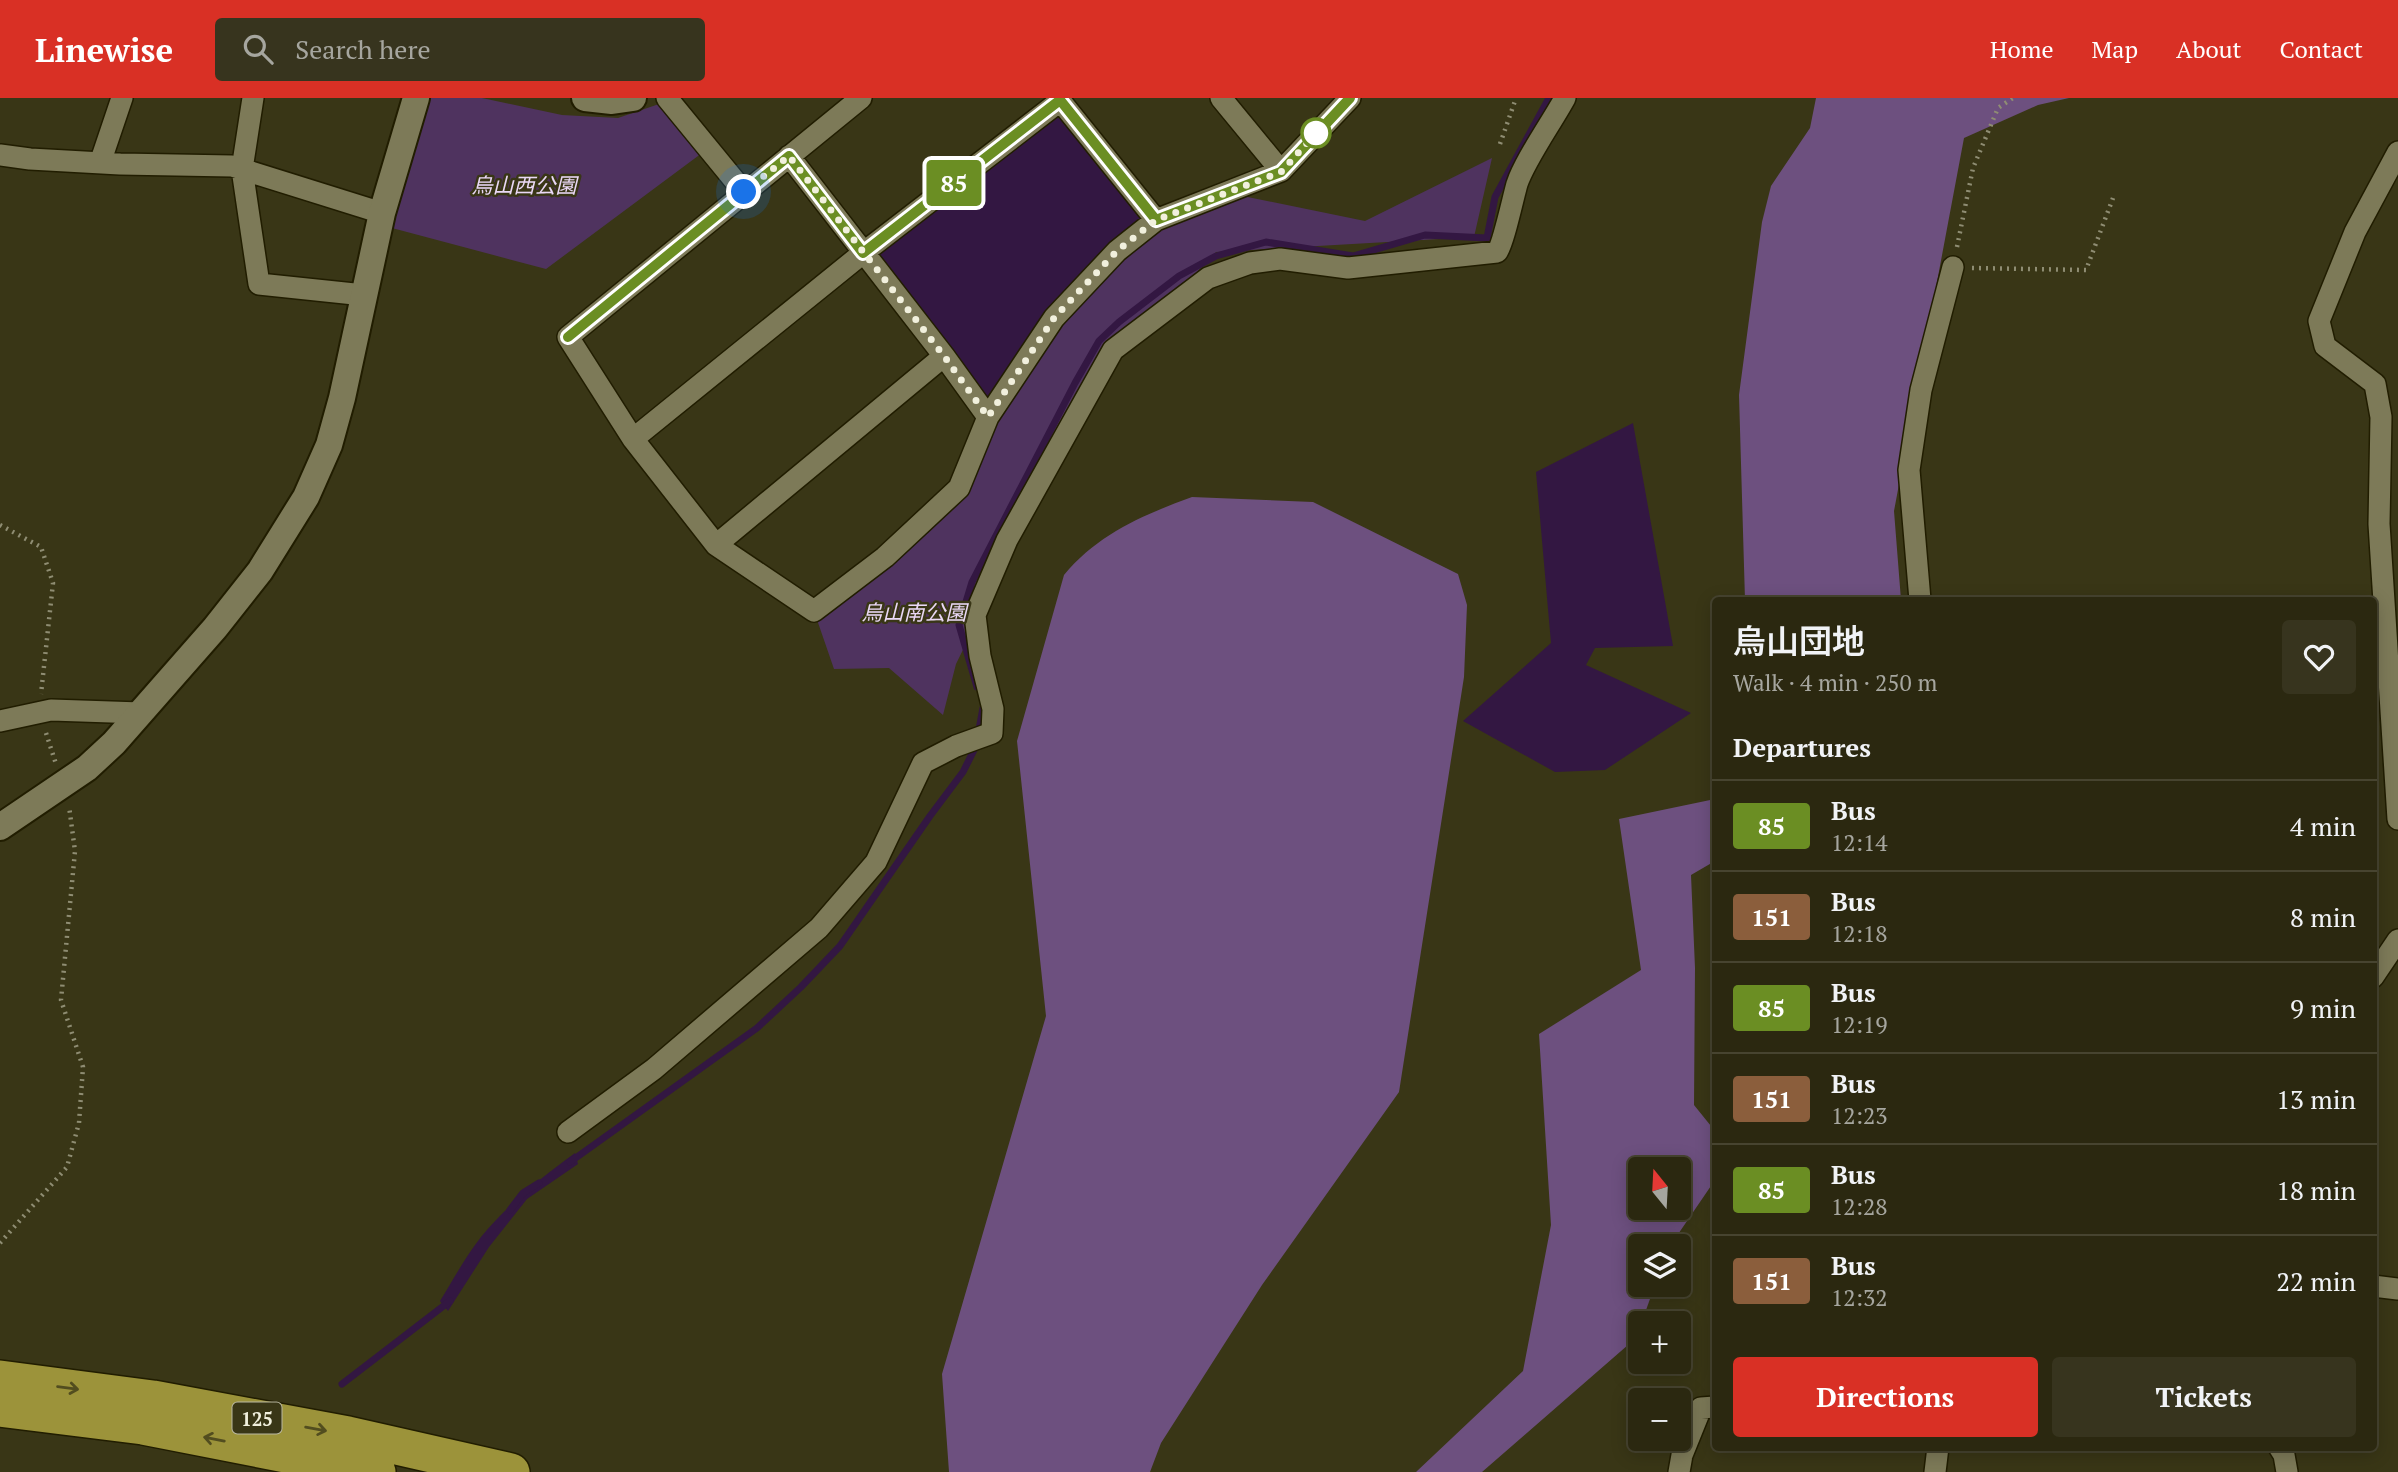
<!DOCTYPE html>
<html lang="en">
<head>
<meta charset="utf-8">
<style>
  body { margin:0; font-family:"PT Serif","Noto Sans JP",serif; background:#37341e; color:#f1f3f6; height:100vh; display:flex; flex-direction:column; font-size:26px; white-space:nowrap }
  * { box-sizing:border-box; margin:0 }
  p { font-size:23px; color:#a6a69f }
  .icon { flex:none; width:38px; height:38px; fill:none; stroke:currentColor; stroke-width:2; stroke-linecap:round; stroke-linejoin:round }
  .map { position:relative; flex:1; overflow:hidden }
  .side { position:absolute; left:1712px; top:499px; width:665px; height:854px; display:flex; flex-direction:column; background:#2b2810; border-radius:7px; box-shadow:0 4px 18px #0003,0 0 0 2px #474430 }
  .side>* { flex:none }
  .badge { padding:0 14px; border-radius:5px; font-size:24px; line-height:46px }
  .needle { width:46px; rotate:342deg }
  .buttons { position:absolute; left:1628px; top:1059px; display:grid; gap:14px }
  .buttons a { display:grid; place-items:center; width:63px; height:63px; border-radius:7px; background:#2b2810; box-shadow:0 4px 18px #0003,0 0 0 2px #474430; font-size:35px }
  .you { position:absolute; width:35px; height:35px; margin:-18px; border:5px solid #fff; border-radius:50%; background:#1a73e8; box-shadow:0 0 0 10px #1a73e833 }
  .map>.badge { position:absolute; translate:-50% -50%; box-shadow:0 0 0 4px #fff }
  h2 { padding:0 21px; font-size:26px; line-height:63px }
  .round { display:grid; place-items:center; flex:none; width:74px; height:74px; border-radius:7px; background:#37341e }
  .headline { display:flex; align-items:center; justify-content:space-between; height:119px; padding:0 21px }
  h1 { font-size:33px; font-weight:600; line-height:52px }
  .primary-button { display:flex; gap:14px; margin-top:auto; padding:14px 21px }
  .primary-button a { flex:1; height:80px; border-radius:7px; background:#d93025; color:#fff; font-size:28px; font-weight:600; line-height:80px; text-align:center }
  .primary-button a+a { background:#37341e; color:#f1f3f6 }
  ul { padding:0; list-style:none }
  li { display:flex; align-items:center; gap:21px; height:91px; padding:0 21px; border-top:2px solid #474430 }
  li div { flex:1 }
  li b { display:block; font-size:26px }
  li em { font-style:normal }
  li .badge { min-width:77px; font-weight:700; text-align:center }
  header { display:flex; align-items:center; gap:42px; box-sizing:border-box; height:98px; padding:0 35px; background:#d93025; color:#fff }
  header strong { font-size:33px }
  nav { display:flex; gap:38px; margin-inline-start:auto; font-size:24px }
  .search { width:490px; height:63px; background:#37341e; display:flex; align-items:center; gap:18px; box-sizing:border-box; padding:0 24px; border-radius:7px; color:#a6a69f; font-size:26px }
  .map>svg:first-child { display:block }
</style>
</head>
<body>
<header>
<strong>Linewise</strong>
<div class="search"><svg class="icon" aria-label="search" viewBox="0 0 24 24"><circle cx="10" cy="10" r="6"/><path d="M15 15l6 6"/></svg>Search here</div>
<nav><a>Home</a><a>Map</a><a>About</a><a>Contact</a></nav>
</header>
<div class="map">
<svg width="2398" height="1374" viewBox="0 0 2398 1374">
  <rect width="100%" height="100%" fill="#393616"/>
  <path fill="#4f335f" d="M 429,0 L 482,0 L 562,17 L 618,20 L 662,5 L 702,55 L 546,171 L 392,130 Z
    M 1492,60 L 1474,139 L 1216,154 L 1096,281 L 956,566 L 943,617 L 889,570 L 834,571 L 814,513 L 959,390 L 988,319 L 1117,153 L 1228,95 L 1365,123 Z"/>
  <path fill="#6d507f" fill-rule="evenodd" d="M 1816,0 L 2069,0 L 2038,7 L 1964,40 L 1894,413 L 1901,502 L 1745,502 L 1739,297 L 1762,124 L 1771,88 L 1810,30 Z
    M 1192,399 L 1313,404 L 1458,476 L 1467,507 L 1464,579 L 1399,994 L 1262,1187 L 1161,1345 L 1150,1374 L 949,1374 L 942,1276 L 1046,918 L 1017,643 L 1064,477 C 1098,436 1143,417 1192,399 Z
    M 1715,701 L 1715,763 L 1691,777 L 1695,870 L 1694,1007 L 1715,1033 L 1715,1082 L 1670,1148 L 1640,1148 L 1640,1186 L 1655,1187 L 1636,1240 L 1482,1374 L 1416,1374 L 1523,1273 L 1551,1127 L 1539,936 L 1641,872 L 1619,721 ZM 1640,1071 L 1678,1071 L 1678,1110 L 1640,1110 Z"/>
  <path fill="#331742" d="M 1064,4 L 1160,128 L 1117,153 L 995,315 L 870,155 Z
    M 1633,325 L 1673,548 L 1595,550 L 1586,567 L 1691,615 L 1605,672 L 1555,674 L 1463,623 L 1551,545 L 1536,374 Z
    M 575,1055 L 578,1066 L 527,1101 L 489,1149 L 448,1213 L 440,1203 C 453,1182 466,1158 481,1139 C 507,1107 542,1079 575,1055 Z"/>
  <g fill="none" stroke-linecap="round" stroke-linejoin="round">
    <path stroke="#331742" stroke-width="7" d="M 977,589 L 959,527 L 972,484 L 1075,285 L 1099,243 L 1119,224 L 1179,178 L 1216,158 L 1266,144 L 1353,158 L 1425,137 L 1487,140 L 1495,99 L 1549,0
      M 570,1064 L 757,930 L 801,889 L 840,848 L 930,718 L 963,674 L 976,648 L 983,610
      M 510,1112 L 523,1095 L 539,1085
      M 342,1286 L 450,1203"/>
    <defs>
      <path id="minor" d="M 253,0 L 242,71 L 259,186 L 364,197
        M 667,0 L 744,94
        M 861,0 L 568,239 L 633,341 L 716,447 L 814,513 L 885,459 L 959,390 L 988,319 L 1054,220 L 1117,153 L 1156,122 L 1281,73 L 1350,0
        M 1058,0 L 1156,122
        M 1221,0 L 1281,73
        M 2398,54 L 2355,134 L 2319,223 L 2325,248 L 2375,286 L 2381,319 L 2379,426 L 2398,721
        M 0,57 L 30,61 L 120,66 L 232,68 L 382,115
        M 789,58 L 944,258 L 988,319
        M 100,65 L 122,0
        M 633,341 L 863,155 L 1060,3
        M 716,447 L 944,258
        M 1920,502 L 1909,372 L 1921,292 L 1953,169
        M 0,623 L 51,612 L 141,615
        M 2373,879 L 2398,842
        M 568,1034 L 654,971 L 819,830 L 876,764 L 923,665 L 956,648 L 992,635 L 993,611 L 980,558 L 975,517 L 1007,442 L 1113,252 L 1208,180 L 1250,165 L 1280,161 L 1348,170 L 1497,154 C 1503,147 1513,100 1517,86 C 1525,62 1552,24 1565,0
        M 2373,1188 L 2398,1191
        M 2279,1349 L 2284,1357 L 2287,1374
        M 1679,1374 L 1682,1357 L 1701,1310 L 1715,1309
        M 1935,1374 L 1938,1349"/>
      <path id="tertiary" d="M 585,0 L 612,3 L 633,0
        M 0,729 L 87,670 L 114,645 L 215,530 L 260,473 L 306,399 L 329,347 L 342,300 L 382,115 L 416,0"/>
      <path id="trunk" d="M 0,1281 L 153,1301 L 348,1337 L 511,1374
        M 0,1310 L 143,1328 L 377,1374"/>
    </defs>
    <use href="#minor" stroke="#211d00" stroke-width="24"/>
    <use href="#tertiary" stroke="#211d00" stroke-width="30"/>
    <use href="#trunk" stroke="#211d00" stroke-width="40"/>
    <path stroke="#8f8d73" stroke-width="4.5" stroke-dasharray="2 5" stroke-linecap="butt" d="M 1500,46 L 1516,0
      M 1957,149 L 1973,70 L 1998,10 L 2013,0
      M 1972,170 L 2086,172 L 2113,100
      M 0,427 L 41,449 L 53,485 L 41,596
      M 46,635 L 56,666
      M 0,1145 L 67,1069 L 79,1025 L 83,969 L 61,902 L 75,753 L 69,708"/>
    <use href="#minor" stroke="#7d7a58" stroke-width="21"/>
    <use href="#tertiary" stroke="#7d7a58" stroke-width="26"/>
    <use href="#trunk" stroke="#9c933a" stroke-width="37"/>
  </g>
  <defs><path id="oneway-shaft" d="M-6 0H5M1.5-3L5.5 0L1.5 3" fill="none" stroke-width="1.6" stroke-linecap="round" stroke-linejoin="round" transform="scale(1.75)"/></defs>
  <g stroke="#524d1f">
    <use href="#oneway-shaft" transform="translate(68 1290) rotate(7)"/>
    <use href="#oneway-shaft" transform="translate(316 1331) rotate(10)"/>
    <use href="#oneway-shaft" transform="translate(214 1341) rotate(-169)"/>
  </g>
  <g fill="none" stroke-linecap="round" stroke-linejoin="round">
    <defs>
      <path id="line" d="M 568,239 L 789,58 L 863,155 L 1060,2 L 1156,122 L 1281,74 L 1350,0"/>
    </defs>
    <use href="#line" stroke="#fff" stroke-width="16"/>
    <use href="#line" stroke="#6b8e23" stroke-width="10"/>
    <path stroke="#f1f0dd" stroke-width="7" stroke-dasharray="0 12.6" d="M 744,94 L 789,58 L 944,258 L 988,319 L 1054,220 L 1117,153 L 1156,122 L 1281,74 L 1316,35"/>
  </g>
  <circle fill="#fff" stroke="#6b8e23" stroke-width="3.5" cx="1316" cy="35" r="14"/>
  <g text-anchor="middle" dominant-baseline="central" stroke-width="5" stroke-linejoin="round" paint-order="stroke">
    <rect fill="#393616" stroke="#bab8a1" stroke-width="2" x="232.5" y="1304.5" width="49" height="31" rx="5"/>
    <g font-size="19" font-weight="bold" fill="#f1f0dd">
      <text x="257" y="1320">125</text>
    </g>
    <g font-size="21" font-style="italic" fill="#ead8f6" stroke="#393616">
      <text x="524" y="87">烏山西公園</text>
      <text x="914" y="514">烏山南公園</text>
    </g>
  </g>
</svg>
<div class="buttons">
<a><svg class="needle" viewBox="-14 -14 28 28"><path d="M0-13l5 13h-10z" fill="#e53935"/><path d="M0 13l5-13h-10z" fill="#a6a69f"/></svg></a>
<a><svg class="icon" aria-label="layers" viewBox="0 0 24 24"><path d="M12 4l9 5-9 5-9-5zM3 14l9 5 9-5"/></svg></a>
<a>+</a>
<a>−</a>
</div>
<div class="you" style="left:744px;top:94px"></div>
<b class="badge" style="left:954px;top:85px;background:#6b8e23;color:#fff">85</b>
<section class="side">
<div class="headline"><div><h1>烏山団地</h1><p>Walk · 4 min · 250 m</p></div><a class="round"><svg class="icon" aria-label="heart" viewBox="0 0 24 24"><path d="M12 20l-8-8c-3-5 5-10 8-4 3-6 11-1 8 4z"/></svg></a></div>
<h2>Departures</h2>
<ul>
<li><span class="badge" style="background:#6b8e23;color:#fff">85</span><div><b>Bus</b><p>12:14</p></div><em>4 min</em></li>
<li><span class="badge" style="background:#8b5e3c;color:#fff">151</span><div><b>Bus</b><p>12:18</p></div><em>8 min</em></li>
<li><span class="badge" style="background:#6b8e23;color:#fff">85</span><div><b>Bus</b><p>12:19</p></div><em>9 min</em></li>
<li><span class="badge" style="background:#8b5e3c;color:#fff">151</span><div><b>Bus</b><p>12:23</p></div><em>13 min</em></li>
<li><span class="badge" style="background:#6b8e23;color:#fff">85</span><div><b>Bus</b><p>12:28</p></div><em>18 min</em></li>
<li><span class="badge" style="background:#8b5e3c;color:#fff">151</span><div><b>Bus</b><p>12:32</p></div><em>22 min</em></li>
</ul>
<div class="primary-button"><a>Directions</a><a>Tickets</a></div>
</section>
</div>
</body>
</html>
